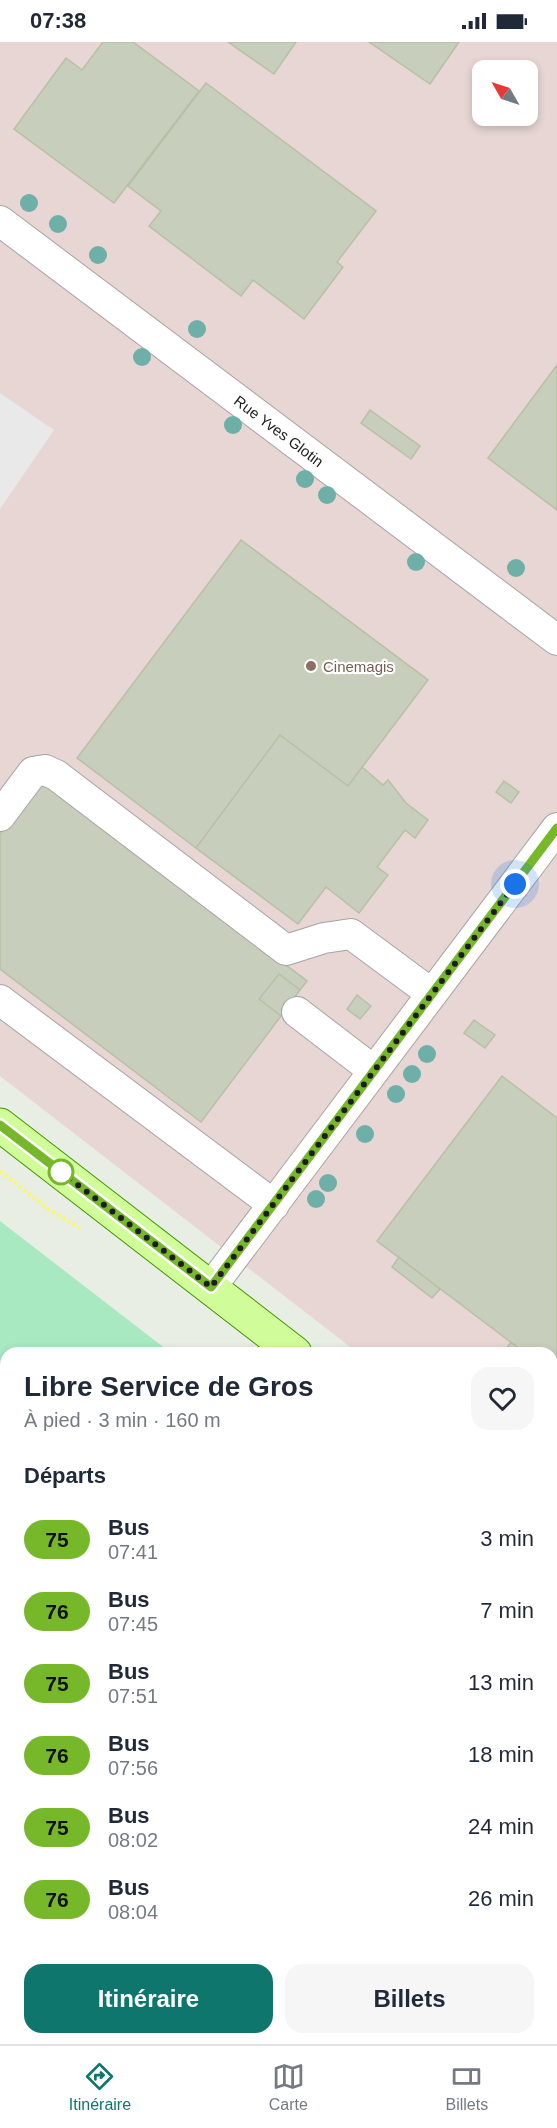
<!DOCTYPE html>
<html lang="fr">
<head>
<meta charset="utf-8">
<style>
  body { margin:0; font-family:Helvetica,sans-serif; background:#f6f6f7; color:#1f2937; height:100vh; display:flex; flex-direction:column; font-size:22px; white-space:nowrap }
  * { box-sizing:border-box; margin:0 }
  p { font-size:20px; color:#747a83 }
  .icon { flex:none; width:33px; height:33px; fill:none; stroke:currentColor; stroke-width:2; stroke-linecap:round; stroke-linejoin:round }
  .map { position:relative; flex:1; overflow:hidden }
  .details { position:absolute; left:0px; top:1305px; width:558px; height:698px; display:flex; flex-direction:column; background:#fff; border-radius:18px 18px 0 0; box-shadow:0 3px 9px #0003 }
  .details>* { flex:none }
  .badge { padding:0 12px; border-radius:20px; font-size:21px; line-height:39px }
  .needle { width:39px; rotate:309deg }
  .controls { position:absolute; left:472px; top:18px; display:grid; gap:12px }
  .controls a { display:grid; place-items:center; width:66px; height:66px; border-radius:12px; background:#fff; box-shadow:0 3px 9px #0003; font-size:30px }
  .you { position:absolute; width:30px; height:30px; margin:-15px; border:4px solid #fff; border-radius:50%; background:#1a73e8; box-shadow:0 0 0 9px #1a73e833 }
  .map>.badge { position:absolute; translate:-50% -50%; box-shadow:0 0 0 3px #fff }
  h2 { padding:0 24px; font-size:22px; line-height:54px }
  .round { display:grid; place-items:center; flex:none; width:63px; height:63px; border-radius:18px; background:#f6f6f7 }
  .summary { display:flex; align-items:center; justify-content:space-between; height:102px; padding:0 24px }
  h1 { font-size:28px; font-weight:600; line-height:45px }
  .button { display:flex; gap:12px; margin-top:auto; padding:12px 24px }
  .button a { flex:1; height:69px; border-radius:18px; background:#0f766e; color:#fff; font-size:24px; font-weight:600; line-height:69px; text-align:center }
  .button a+a { background:#f6f6f7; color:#1f2937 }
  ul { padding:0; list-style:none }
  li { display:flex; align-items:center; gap:18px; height:72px; padding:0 24px }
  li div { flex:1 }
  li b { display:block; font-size:22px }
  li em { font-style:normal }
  li .badge { min-width:66px; font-weight:700; text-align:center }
  .status { display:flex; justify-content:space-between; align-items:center; height:42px; padding:0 30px; background:#fff; direction:ltr }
  .status svg { height:16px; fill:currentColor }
  .dock { display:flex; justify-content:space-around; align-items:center; height:84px; border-top:2px solid #e0e1e3; background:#fff; font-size:16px; color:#747a83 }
  .dock a { display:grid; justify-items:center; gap:3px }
  .dock .selected { color:#0f766e }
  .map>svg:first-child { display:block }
</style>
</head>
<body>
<div class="status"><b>07:38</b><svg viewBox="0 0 49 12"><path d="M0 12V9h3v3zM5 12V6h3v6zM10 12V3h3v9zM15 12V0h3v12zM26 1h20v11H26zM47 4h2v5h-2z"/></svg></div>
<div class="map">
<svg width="557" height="2002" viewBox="0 0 557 2002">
  <rect width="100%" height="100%" fill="#e8eee3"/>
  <path fill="#e7d6d4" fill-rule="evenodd" d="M 0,0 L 557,0 L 557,1469 L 552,1465 L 552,1311 L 358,1311 L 0,1034 ZM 483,28 L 528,28 L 528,74 L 483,74 Z"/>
  <path fill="#a8e9c1" d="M 0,1179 L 171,1311 L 6,1311 L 6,1996 L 552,1996 L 552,1615 L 557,1619 L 557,2002 L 0,2002 Z"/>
  <path fill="#e9e9e9" d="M 0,351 L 54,388 L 0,467 Z"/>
  <path fill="#c8cebc" stroke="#b7c0a5" stroke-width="1.5" d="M 103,0 L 133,0 L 199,49 L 114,161 L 14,87 L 66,16 L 82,28 Z
    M 228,0 L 296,0 L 274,32 Z
    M 369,0 L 459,0 L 430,42 Z
    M 206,41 L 376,169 L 337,220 L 343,225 L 304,277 L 253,238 L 241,254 L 149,184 L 161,169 L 128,144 Z
    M 557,323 L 557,468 L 488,416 Z
    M 370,368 L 420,404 L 411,417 L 361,381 Z
    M 241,498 L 428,638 L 348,744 L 280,693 L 196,806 L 77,716 Z
    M 280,693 L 348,744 L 362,725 L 383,743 L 388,738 L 406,761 L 428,778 L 415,796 L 405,788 L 377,825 L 388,833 L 359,871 L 326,845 L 298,882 L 196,806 Z
    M 41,737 L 307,939 L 300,948 L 279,932 L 259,957 L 281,974 L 201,1080 L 0,927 L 0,792 Z
    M 504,739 L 519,750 L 511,761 L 496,750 Z
    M 279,932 L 300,948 L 281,974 L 259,957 Z
    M 357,953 L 371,964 L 360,977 L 347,967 Z
    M 474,978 L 495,993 L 485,1006 L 464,991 Z
    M 502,1034 L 557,1076 L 557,1335 L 552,1332 L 552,1311 L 525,1311 L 377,1199 Z
    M 399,1215 L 440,1247 L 432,1256 L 392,1225 Z
    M 511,1300 L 525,1311 L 504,1310 Z"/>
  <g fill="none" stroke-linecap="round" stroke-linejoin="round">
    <defs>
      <path id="minor" d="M 0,179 L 557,598
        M 0,774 L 33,730 L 45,728 L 56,733 L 286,908 L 324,896 L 351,892 L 432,952
        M 0,958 L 274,1163
        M 297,970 L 374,1029
        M 211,1245 L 557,786"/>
      <path id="major" d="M 0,1083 L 295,1311
        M 552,1528 L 557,1532"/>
    </defs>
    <use href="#minor" stroke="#a4a4a4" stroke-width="32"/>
    <use href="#major" stroke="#439600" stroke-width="35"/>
    <path stroke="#faf868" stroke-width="4" stroke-dasharray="3 3" stroke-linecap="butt" d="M 0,1129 L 48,1167 L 80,1186
      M 552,1565 L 557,1569"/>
    <use href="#minor" stroke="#fff" stroke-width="30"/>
    <use href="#major" stroke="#d0fc9a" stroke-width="33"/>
  </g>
  <g fill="#6eafa8">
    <circle cx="29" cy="161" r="9"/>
    <circle cx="58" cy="182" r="9"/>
    <circle cx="98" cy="213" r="9"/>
    <circle cx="197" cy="287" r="9"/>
    <circle cx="142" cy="315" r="9"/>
    <circle cx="233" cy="383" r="9"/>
    <circle cx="305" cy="437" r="9"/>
    <circle cx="327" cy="453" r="9"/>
    <circle cx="416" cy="520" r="9"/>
    <circle cx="516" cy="526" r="9"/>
    <circle cx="427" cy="1012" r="9"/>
    <circle cx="412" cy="1032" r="9"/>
    <circle cx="396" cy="1052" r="9"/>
    <circle cx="365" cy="1092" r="9"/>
    <circle cx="328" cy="1141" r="9"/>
    <circle cx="316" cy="1157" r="9"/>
  </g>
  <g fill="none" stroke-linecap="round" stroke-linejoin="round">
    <defs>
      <path id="line" d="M 0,1083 L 211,1245 L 557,786"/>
    </defs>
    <use href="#line" stroke="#fff" stroke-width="14"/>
    <use href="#line" stroke="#76b82a" stroke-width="9"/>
    <path stroke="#1d1d1d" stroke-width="6" stroke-dasharray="0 10.8" d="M 61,1130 L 211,1245 L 515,842"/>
  </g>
  <circle fill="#8d6e63" stroke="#fff" stroke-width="2" cx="311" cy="624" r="6"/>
  <circle fill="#fff" stroke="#76b82a" stroke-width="3" cx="61" cy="1130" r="12"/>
  <g text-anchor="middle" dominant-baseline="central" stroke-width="4.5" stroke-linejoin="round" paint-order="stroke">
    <g font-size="15" fill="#1d1d1d" stroke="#fff">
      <text transform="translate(279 389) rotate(37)">Rue Yves Glotin</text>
    </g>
    <g font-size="15" fill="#785e54" stroke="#fff" text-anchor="start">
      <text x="323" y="624">Cinemagis</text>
    </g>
  </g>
</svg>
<div class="controls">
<a><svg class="needle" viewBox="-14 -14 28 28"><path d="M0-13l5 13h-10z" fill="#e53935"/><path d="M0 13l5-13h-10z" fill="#747a83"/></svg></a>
</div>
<div class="you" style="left:515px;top:842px"></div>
<section class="details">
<div class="summary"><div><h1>Libre Service de Gros</h1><p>À pied · 3 min · 160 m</p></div><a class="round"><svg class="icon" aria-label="heart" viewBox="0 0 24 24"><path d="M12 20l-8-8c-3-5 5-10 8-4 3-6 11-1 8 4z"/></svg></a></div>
<h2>Départs</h2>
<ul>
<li><span class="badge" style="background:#76b82a;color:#111">75</span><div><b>Bus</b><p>07:41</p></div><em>3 min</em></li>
<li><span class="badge" style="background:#76b82a;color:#111">76</span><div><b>Bus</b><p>07:45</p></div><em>7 min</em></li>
<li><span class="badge" style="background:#76b82a;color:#111">75</span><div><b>Bus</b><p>07:51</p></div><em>13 min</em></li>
<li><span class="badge" style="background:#76b82a;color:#111">76</span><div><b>Bus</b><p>07:56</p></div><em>18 min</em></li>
<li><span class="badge" style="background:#76b82a;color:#111">75</span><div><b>Bus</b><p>08:02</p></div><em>24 min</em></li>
<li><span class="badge" style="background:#76b82a;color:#111">76</span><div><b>Bus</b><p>08:04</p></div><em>26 min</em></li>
</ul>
<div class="button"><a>Itinéraire</a><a>Billets</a></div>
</section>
</div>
<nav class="dock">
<a class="selected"><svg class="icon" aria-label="directions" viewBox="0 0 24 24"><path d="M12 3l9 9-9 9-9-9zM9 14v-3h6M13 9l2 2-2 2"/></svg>Itinéraire</a>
<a><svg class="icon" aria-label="map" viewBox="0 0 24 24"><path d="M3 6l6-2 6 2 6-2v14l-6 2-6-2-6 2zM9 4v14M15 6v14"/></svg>Carte</a>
<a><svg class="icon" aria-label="tickets" viewBox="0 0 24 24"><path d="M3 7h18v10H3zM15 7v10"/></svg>Billets</a>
</nav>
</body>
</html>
